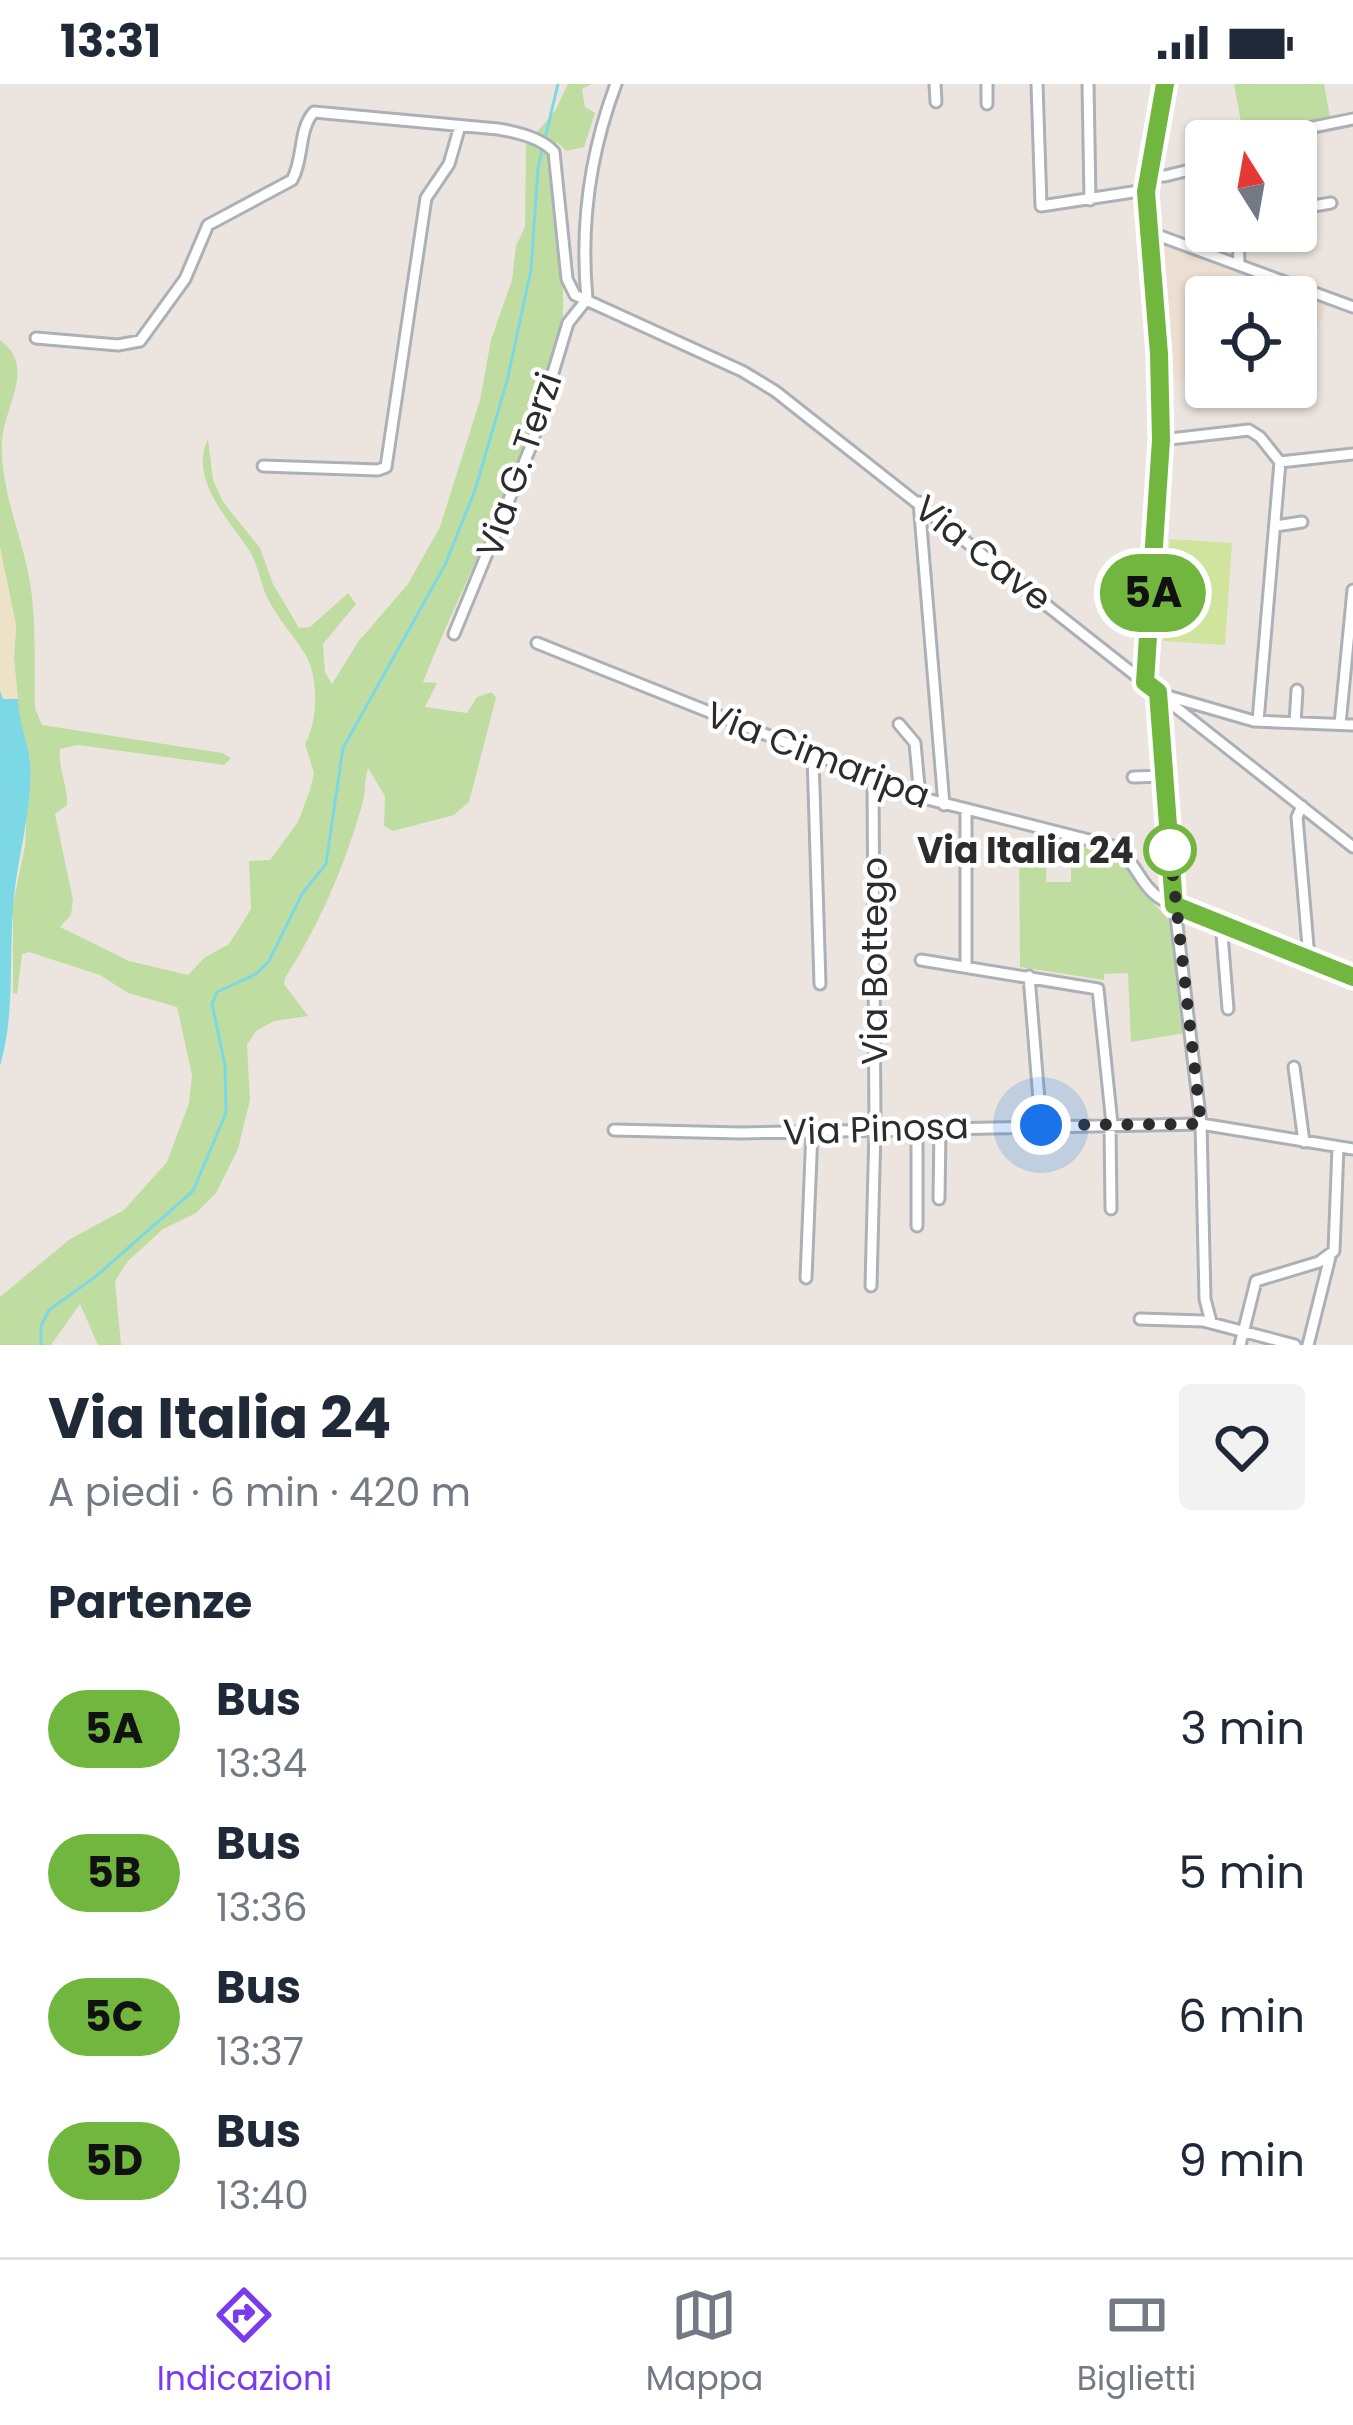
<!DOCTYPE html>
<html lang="it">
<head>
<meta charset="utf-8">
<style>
  body { margin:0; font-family:Poppins,sans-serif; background:#f2f2f3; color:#1f2937; height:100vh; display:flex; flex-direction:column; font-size:45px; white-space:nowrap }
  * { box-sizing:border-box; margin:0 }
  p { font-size:39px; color:#747a83 }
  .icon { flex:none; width:66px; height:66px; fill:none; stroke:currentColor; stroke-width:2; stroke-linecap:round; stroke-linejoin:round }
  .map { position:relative; height:1261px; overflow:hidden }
  .side { display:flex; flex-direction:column; background:#fff; flex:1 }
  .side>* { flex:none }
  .badge { padding:0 24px; border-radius:39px; font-size:42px; line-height:78px }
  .needle { width:78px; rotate:349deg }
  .buttons { position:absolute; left:1185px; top:36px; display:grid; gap:24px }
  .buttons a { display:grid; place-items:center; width:132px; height:132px; border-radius:12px; background:#fff; box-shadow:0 3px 9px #0004; font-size:60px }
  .you { position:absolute; width:60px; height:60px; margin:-30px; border:9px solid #fff; border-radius:50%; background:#1a73e8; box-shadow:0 0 0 18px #1a73e833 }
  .map>.badge { position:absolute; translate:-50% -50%; box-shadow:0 0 0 6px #fff }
  h2 { padding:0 48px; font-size:45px; line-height:108px }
  .round { display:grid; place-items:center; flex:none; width:126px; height:126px; border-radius:12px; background:#f2f2f3 }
  .summary { display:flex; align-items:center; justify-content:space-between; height:204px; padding:0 48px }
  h1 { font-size:57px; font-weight:700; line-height:90px }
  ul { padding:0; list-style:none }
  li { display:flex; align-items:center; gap:36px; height:144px; padding:0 48px }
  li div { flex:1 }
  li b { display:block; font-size:45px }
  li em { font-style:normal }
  li .badge { min-width:132px; font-weight:700; text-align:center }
  .status { display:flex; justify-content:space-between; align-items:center; height:84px; padding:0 60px; background:#fff; direction:ltr }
  .status svg { height:33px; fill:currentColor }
  .tabs { display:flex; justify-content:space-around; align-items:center; height:168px; border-top:3px solid #e0e1e3; background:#fff; font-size:33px; color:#747a83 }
  .tabs a { display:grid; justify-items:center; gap:6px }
  .tabs .on { color:#7c3aed }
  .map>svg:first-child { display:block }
</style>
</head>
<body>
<div class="status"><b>13:31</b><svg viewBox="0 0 49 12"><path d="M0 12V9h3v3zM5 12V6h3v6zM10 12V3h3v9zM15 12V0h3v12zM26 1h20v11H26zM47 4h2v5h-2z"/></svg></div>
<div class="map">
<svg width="1353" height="1261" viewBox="0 0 1353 1261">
  <rect width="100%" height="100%" fill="#ece5df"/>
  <path fill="#ecdfd1" d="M 1166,158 L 1194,167 L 1195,174 L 1245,191 L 1250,187 L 1328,217 L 1302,288 L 1296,289 L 1296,213 L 1206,213 L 1206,295 L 1174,297 L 1167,194 L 1159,190 L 1158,167 L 1159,160 Z"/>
  <path fill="#bfdda1" d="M 568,0 L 592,0 L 582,5 L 585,23 L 595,29 L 584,63 L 566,67 L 557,58 C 544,121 571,186 561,249 C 559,261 552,273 549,284 C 520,395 465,493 423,598 L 437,599 L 425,623 L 467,629 L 477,613 L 492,608 L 496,614 L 469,718 L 454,731 L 393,747 L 384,742 L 385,712 L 368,684 C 364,696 366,709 362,721 C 345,781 319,842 285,894 L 284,900 L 308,932 L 274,937 L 256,947 L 247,961 L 250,1016 L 238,1065 L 216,1109 L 196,1129 L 163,1145 L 128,1177 L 115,1197 L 121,1261 L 98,1261 L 80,1220 L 51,1261 L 0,1261 L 0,1213 L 70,1155 L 124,1126 L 167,1078 L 189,1019 L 192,991 L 177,923 L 128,909 L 100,891 L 29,868 L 22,870 L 17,910 L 13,909 L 13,820 L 25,762 L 30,675 L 18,640 L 14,574 L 16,541 L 0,464 L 0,256 C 37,283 4,321 2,358 C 0,411 27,461 32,513 C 36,549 34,587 35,624 L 42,641 L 222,669 L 231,674 L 224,681 L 78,661 L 60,665 C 58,686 68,701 67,721 L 55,730 L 73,816 L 71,831 L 60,843 L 129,877 L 188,891 L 204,874 L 229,860 L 251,825 L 249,777 L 270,776 L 298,738 L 310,706 L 314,689 L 305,660 C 318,638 319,592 305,570 C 293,551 278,535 268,515 C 260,499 258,478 247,463 C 226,433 189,393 208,355 L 213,396 L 223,418 L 260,464 L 273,500 L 299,544 L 310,543 L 348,509 L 356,520 L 323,560 L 325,588 L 332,600 L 358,558 L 408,500 L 440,443 L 480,316 L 491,256 L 512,196 L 516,162 L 525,143 L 526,61 L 555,27 Z
    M 1234,0 L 1324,0 L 1330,33 L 1243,49 Z
    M 1071,754 L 1107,762 L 1124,774 L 1143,808 L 1170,837 L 1186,933 L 1185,949 L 1131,958 L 1128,889 L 1104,890 L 1104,896 L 1020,883 L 1019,761 L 1047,768 L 1046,798 L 1071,798 Z"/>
  <path fill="#eee2c6" d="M 0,464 L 16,542 L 14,574 L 18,615 L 3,615 L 0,607 Z"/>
  <path fill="#d1e49e" d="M 1170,455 L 1232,459 L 1225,561 L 1163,557 Z"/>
  <path fill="#7cd8e4" d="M 0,607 L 3,615 L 18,615 C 18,638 28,657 30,678 C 33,728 16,776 13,825 C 9,878 15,930 0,982 Z"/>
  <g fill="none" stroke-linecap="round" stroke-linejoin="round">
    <path stroke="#7cd8e4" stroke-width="3" d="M 41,1261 L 41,1242 L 49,1226 L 95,1193 L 193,1107 L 226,1029 L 225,981 L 212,920 L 217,908 L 256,890 L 269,877 L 302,810 L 326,780 L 343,664 L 445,481 L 475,406 L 507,297 L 531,186 L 538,84 L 558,0"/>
    <defs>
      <path id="minor" d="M 935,0 L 936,18
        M 987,0 L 987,20
        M 1037,0 L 1041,122 L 1146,106
        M 1088,0 L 1090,116
        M 1244,57 L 1353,35
        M 1148,92 L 1165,92 L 1206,82
        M 1296,125 L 1331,119
        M 1238,147 L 1239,181
        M 1149,148 L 1353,223
        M 587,215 C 580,141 590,69 616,0
        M 36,254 L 118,261 L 140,257 L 185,195 L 208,141 L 292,96 C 304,75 298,45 314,28 L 498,45 C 517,48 542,54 554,68 L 567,195 L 575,211 L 742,287 L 775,307 L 1353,763
        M 1161,356 L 1249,346 L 1260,353 L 1280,378 L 1353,370
        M 263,382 L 378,386 L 386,383 L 426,114 L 449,80 L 460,42
        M 919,418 L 944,721
        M 1276,442 L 1302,438
        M 454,550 L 531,362 L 568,239 L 587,215
        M 537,559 L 927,715 L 1113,762 C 1135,774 1139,801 1161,815 L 1353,893
        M 1145,598 L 1161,356 L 1159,270 L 1146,108 L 1165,0
        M 1158,608 L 1174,816 L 1201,1040 L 1205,1215 L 1211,1238
        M 1164,611 L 1254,637 L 1353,641
        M 1258,637 L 1280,378
        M 1295,639 L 1297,606
        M 899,640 L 915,659 L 920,713
        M 1340,640 L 1353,506
        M 813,672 L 820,900
        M 1133,693 L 1165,692
        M 1302,722 L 1297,733 L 1309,874
        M 966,726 L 966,883
        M 1221,838 L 1228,925
        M 921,876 L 1098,905 L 1112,1040
        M 1029,892 L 1041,1041
        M 1294,983 L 1304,1058
        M 1110,1040 L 1111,1125
        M 614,1046 L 741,1049 L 1201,1040 L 1353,1065
        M 939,1115 L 940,1043
        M 917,1142 L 917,1044
        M 806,1194 L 812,1047
        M 871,1202 L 875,1045 L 873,695
        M 1140,1235 L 1203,1237 L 1295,1261
        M 1240,1261 L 1256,1197 L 1319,1178 L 1334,1167 L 1338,1063
        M 1308,1261 L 1330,1173"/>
    </defs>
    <use href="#minor" stroke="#acb0b7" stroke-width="15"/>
    <use href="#minor" stroke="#fff" stroke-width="9"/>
  </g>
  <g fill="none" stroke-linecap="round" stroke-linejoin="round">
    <defs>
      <path id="line" d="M 1165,0 L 1146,108 L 1159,270 L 1161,356 L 1145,598 L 1158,608 L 1174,821 L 1353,893"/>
    </defs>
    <use href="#line" stroke="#fff" stroke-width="27"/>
    <use href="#line" stroke="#71b73f" stroke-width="18"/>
    <path stroke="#2c2c2c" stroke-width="12" stroke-dasharray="0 21.6" d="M 1041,1041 L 1201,1040 L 1170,766"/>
  </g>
  <circle fill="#fff" stroke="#71b73f" stroke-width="6" cx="1170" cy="766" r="24"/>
  <g text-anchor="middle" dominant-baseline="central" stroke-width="9" stroke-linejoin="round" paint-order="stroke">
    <g font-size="36" fill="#2c2c2c" stroke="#fff">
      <text transform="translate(519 381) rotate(-71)">Via G. Terzi</text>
      <text transform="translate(983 469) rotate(38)">Via Cave</text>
      <text transform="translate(818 671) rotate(21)">Via Cimaripa</text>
      <text transform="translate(874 877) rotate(-90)">Via Bottego</text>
      <text transform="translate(876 1045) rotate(-2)">Via Pinosa</text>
    </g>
    <g font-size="36" font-weight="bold" fill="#2c2c2c" stroke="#fff" text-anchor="end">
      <text x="1134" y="766">Via Italia 24</text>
    </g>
  </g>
</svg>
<div class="buttons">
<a><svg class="needle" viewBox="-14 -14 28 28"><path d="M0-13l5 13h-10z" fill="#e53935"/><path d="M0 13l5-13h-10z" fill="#747a83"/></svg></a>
<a><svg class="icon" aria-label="locate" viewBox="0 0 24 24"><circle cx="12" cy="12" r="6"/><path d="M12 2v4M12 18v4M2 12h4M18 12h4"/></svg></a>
</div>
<div class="you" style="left:1041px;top:1041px"></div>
<b class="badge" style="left:1153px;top:509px;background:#71b73f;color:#111">5A</b>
</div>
<section class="side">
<div class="summary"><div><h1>Via Italia 24</h1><p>A piedi · 6 min · 420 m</p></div><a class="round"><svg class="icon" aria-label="heart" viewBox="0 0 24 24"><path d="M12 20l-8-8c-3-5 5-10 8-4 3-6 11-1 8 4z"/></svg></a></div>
<h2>Partenze</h2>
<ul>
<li><span class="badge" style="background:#71b73f;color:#111">5A</span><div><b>Bus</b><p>13:34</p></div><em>3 min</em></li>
<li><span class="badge" style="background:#71b73f;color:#111">5B</span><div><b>Bus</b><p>13:36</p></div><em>5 min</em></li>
<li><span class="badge" style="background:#71b73f;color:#111">5C</span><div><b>Bus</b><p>13:37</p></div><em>6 min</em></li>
<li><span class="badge" style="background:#71b73f;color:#111">5D</span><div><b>Bus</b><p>13:40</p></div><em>9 min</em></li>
</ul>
</section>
<nav class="tabs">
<a class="on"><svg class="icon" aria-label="directions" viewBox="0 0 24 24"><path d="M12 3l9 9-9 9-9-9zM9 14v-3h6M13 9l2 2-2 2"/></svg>Indicazioni</a>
<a><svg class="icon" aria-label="map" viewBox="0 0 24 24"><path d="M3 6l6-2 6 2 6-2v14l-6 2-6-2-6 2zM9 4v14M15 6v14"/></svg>Mappa</a>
<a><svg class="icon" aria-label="tickets" viewBox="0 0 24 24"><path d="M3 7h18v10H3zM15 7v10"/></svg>Biglietti</a>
</nav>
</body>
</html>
